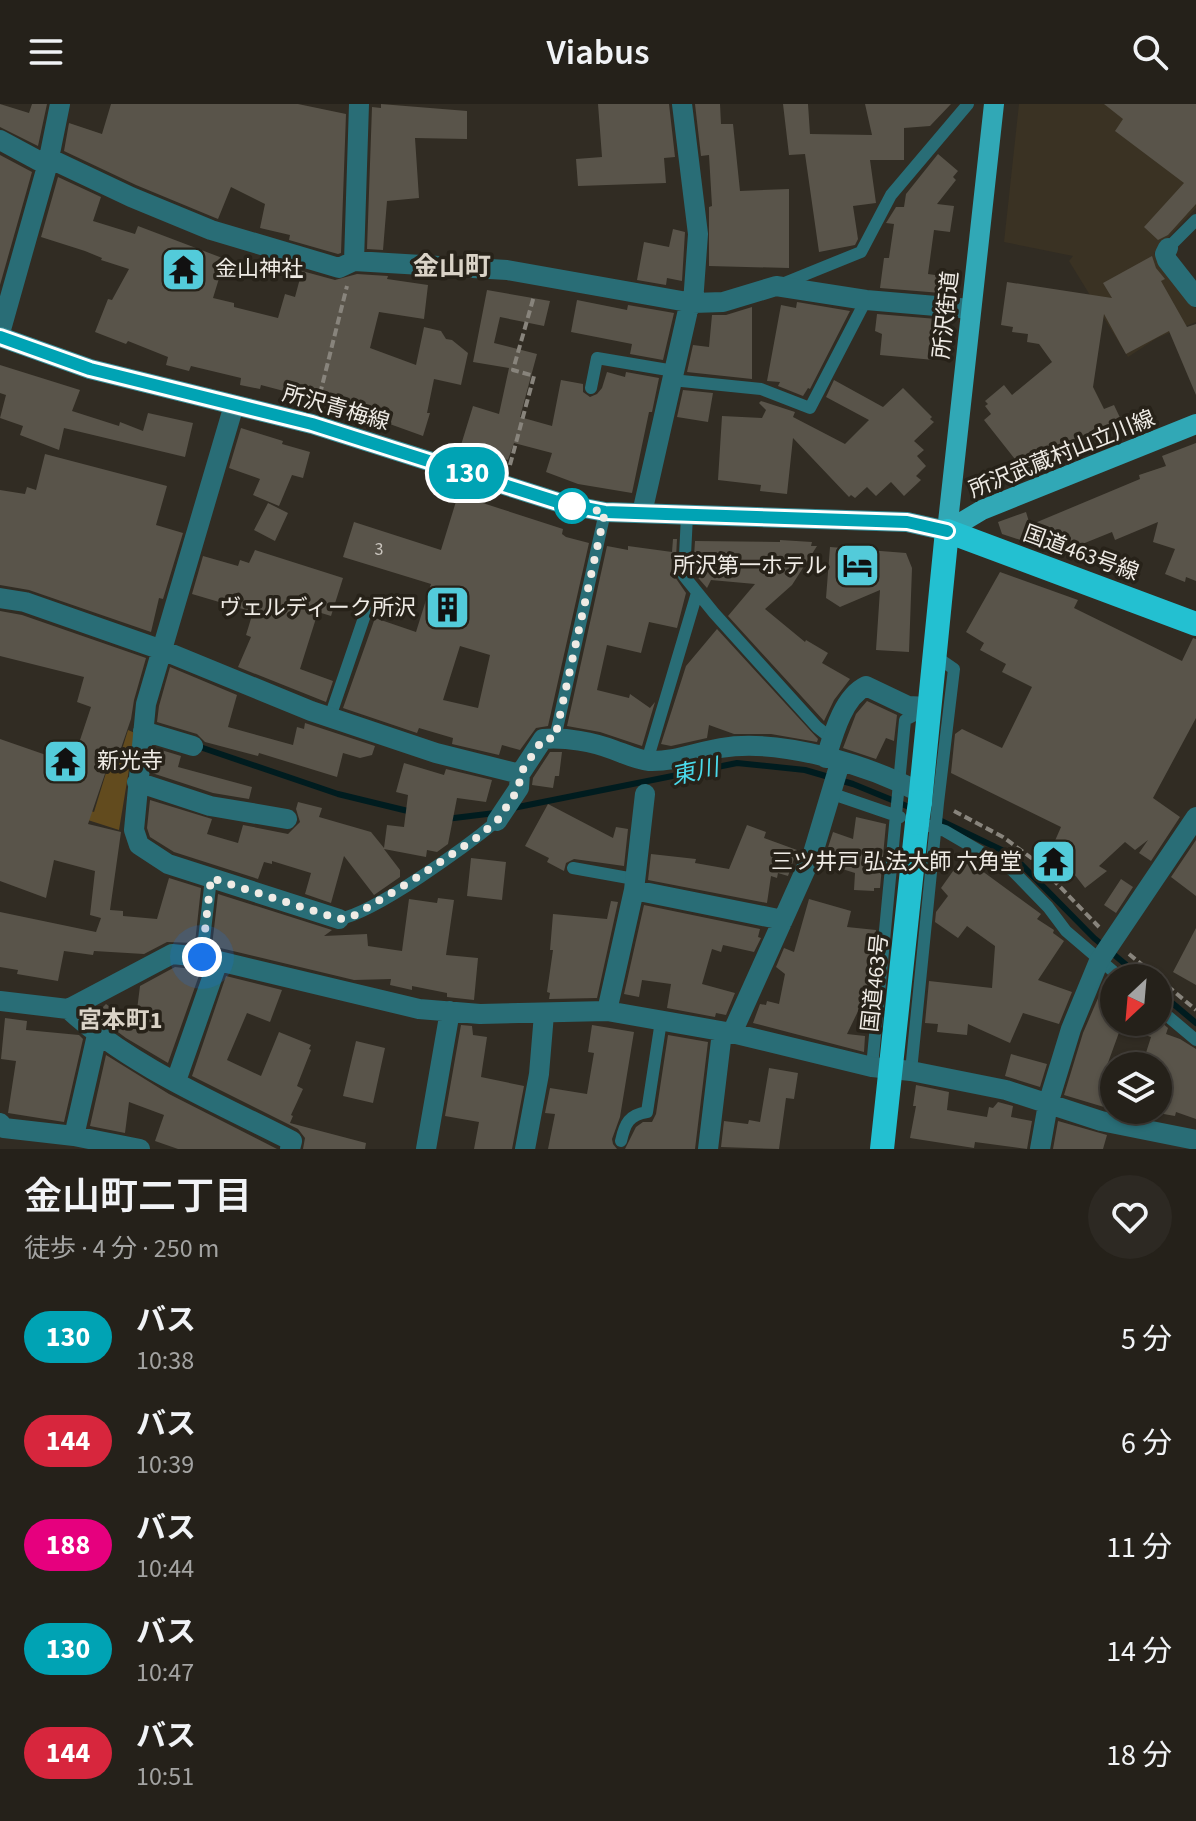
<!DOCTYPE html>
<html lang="ja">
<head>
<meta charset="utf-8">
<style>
  body { margin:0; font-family:"Source Sans 3","Noto Sans JP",sans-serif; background:#2d2923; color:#f1f3f6; height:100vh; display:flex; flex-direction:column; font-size:30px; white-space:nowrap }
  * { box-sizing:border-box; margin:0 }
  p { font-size:26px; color:#a3a3a2 }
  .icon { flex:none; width:44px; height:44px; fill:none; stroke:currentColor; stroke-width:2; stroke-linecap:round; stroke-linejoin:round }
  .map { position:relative; height:1045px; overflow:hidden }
  .side { display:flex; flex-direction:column; background:#25211a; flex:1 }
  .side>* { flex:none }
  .badge { padding:0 16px; border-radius:26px; font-size:28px; line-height:52px }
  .needle { width:52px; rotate:206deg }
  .tools { position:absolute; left:1100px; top:860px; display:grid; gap:16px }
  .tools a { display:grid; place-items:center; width:72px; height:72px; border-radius:50%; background:#25211a; box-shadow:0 2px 6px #0004,0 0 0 2px #423e39; font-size:40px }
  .you { position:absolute; width:40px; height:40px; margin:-20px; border:6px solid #fff; border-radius:50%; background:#1a73e8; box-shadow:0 0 0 12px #1a73e833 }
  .map>.badge { position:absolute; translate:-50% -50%; box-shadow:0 0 0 4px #fff }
  .round { display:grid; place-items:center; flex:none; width:84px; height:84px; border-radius:42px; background:#2d2923 }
  .head { display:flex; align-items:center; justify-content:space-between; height:136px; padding:0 24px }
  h1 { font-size:38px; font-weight:600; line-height:60px }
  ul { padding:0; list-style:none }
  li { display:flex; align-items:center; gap:24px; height:104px; padding:0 24px }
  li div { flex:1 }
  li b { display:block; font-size:30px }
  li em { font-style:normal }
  li .badge { min-width:88px; font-weight:700; text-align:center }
  header { display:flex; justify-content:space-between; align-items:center; height:104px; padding:0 24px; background:#25211a; font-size:36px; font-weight:600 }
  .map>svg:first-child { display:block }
</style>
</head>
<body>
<header><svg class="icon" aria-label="menu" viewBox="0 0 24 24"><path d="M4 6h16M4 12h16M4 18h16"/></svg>Viabus<svg class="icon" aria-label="search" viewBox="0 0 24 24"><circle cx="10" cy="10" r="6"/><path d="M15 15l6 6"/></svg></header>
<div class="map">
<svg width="1196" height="1045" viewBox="0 0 1196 1045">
  <rect width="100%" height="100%" fill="#312c23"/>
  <path fill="#3a3223" d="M 1019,0 L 1196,0 L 1196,104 L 1154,149 L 1196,205 L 1196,218 L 1157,234 L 1128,253 L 1069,157 L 1073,152 L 1004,138 Z"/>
  <path fill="#624b1e" d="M 128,626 L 135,629 L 119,726 L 16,693 L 20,682 L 94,708 L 109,659 L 120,652 Z"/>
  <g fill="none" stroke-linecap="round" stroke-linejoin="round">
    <path stroke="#001c1f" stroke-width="6" d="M 197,642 L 338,690 L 412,708
      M 513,704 L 737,659 L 805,666 L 853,680 L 914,705
      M 935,714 L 1012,751 L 1094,834 L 1142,874
      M 446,715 L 495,709
      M 1158,887 L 1196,919"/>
  </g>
  <path fill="#59544a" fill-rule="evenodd" d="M 0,0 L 29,9 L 32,0 L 47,0 L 38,42 L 0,23 Z
    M 111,0 L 298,0 L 346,10 L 341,149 L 338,150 L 289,136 L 290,131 L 260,124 L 265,100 L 231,83 L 218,115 L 136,81 L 64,47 L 69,19 L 102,30 Z
    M 381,0 L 467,7 L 467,35 L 415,34 L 419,94 L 387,97 L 383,146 L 367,145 L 372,3 L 381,4 Z
    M 598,0 L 669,0 L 675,53 L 664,54 L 666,79 L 578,82 L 576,55 L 602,53 Z
    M 695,0 L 720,0 L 721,20 L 733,20 L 740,87 L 789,85 L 789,164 L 709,162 L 709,103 L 712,102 L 709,51 L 701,52 Z
    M 783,0 L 808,0 L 810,30 L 872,31 L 865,0 L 951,0 L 930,22 L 904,24 L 904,56 L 870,56 L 876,99 L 853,102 L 858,135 L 855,141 L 819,148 L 805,50 L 789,51 Z
    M 1104,0 L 1196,0 L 1196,100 L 1168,131 L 1158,136 L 1144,123 L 1184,79 L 1115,27 L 1123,15 Z
    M 938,50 L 958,67 L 953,73 L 956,76 L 937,100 L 954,102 L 950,128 L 934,126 L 928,170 L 942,172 L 941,189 L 880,184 L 884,154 L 889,154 L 894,120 L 886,119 L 896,103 L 904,103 L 906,90 Z
    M 0,51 L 32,68 L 0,181 Z
    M 58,73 L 101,93 L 93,117 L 135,130 L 138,122 L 225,155 L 213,194 L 234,199 L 234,203 L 278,214 L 285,190 L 295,193 L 302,167 L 335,176 L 357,170 L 388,172 L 387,175 L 428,181 L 424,215 L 379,208 L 370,244 L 416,261 L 424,223 L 441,227 L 446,235 L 452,236 L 468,249 L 461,281 L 434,275 L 427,309 L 430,309 L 423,332 L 337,301 L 261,281 L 260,285 L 240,281 L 241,274 L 191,262 L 189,267 L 166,261 L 168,253 L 128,237 L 126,240 L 95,228 L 108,195 L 112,196 L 129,165 L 101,156 L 102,154 L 85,147 L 41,133 Z
    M 673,125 L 685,128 L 682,177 L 667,174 L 666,181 L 637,176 L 644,138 L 669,143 Z
    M 1152,152 L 1156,164 L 1165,175 L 1161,177 L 1187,223 L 1196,220 L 1196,291 L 1169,227 L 1126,250 L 1104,210 L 1093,283 L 1104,305 L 1114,301 L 1124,322 L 1100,333 L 1095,324 L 1065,349 L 1060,343 L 1026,369 L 984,316 L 991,310 L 985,302 L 988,300 L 985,297 L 1004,281 L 1012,291 L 1052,258 L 1039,240 L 1027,238 L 1028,230 L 1012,228 L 1013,223 L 1001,221 L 1007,178 L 1112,194 L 1103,179 Z
    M 487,186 L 550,197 L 544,222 L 500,213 L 494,239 L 537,250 L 520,313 L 552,322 L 561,276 L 583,280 L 583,288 L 590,293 L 597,290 L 602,284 L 607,268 L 625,273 L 626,268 L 659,274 L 652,308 L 649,308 L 632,389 L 578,380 L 546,368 L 552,349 L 514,339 L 508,356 L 461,341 L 473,302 L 499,310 L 509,264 L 473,258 Z
    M 577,196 L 627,206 L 628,201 L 674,209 L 663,256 L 630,250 L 632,240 L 571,228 Z
    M 797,198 L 850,207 L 810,285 L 808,284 L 803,292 L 778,282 L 780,278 L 767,277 L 781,201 L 796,204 Z
    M 752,203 L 752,275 L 687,268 L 693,241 L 709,243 L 712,211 L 726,211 Z
    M 877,210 L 937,215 L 934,256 L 880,251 L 882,230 L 875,227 Z
    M 0,261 L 80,286 L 72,307 L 119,322 L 120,318 L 143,327 L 148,309 L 193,319 L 185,353 L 64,324 L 59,346 L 20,331 L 23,322 L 0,314 L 6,291 L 0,289 Z
    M 834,276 L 883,303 L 903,284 L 932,313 L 930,315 L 934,318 L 914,337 L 924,346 L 917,352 L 926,362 L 916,372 L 921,376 L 904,392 L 891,378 L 876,392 L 867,383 L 855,394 L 851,391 L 849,393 L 793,334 L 787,390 L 760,387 L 761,381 L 718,376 L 722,312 L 762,314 L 766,306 L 759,299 L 761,297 L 795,308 L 793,313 L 845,340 L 869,316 L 826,293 Z
    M 683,286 L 713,289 L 708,318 L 677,313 Z
    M 241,324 L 283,337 L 282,340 L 310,348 L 303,374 L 292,371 L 279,402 L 253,391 L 260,375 L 229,364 Z
    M 1196,339 L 1196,477 L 1186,473 L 1185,478 L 1165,470 L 1175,445 L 1153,438 L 1158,418 L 1115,436 L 1112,428 L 1060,449 L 1002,430 L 998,418 L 1026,408 L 1030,421 L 1140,375 L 1139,371 L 1166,362 L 1162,352 Z
    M 45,350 L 167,382 L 156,421 L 183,429 L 163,495 L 159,494 L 151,528 L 29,486 L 0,481 L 0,386 L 25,390 L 27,383 L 36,386 Z
    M 458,391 L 563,425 L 562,430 L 566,433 L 589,439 L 548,622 L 536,624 L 520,646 L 502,641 L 499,651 L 452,640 L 453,634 L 419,624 L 417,629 L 343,604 L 375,514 L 416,528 L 431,480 L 343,453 L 354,418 L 441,446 ZM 460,542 L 490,551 L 478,604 L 443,596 Z
    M 268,399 L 288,409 L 275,437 L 254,426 Z
    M 673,435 L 677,435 L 675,473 L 686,489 L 677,524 L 649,518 L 641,549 L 607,541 L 597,586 L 629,594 L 630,590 L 650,604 L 655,598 L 642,642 L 600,628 L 567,622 L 607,442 L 628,446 L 628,442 L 672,448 Z
    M 780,436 L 812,438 L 811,442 L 817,442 L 792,481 L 765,505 L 805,538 L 806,536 L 828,549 L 822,559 L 850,575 L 834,596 L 824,617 L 728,512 L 755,480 L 711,476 L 707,484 L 693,468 L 695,437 L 780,438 Z
    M 830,443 L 906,449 L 912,464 L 909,548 L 876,546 L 880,486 L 840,503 L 826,494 Z
    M 255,446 L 343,474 L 331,512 L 318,508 L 300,565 L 333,577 L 326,598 L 238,563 L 251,533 L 246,531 L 253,508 L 192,490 L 203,452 L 238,462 L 240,456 L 249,459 Z
    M 1000,468 L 1078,496 L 1074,504 L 1182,557 L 1193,534 L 1196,535 L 1196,614 L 1153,694 L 1180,713 L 1151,757 L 1139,749 L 1148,736 L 1135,746 L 1125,738 L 1099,762 L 1107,767 L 1085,784 L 1071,766 L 1041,763 L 1057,740 L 1054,739 L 1061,723 L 951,669 L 955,630 L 962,625 L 1002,644 L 1032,583 L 1002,568 L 1006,560 L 980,546 L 984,539 L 966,528 Z
    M 0,507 L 22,511 L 146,554 L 134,596 L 131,615 L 119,650 L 110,655 L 88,720 L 121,728 L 110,806 L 123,807 L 123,812 L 157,815 L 169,774 L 201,784 L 195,839 L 167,838 L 144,850 L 94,847 L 93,851 L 64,847 L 58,877 L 17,870 L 18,866 L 0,863 L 0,808 L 96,828 L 101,814 L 90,811 L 95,767 L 54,756 L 46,794 L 0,777 L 0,635 L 72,660 L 91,603 L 77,598 L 84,573 L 0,552 Z
    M 717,525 L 818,635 L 817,638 L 771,630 L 734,630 L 709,621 L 707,634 L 671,642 L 661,640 L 686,562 Z
    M 170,563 L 237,591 L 228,623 L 293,641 L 297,623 L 304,625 L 305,619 L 375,642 L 372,651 L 360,654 L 343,649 L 337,673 L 259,649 L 258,652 L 205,638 L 197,630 L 157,618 L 159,602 Z
    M 867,597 L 897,611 L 894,637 L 886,634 L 876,655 L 843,644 L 856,610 Z
    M 158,645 L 181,652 L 178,663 L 252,683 L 249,695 L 213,689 L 152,669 Z
    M 550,648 L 562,648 L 559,672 L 555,672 L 553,684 L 532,681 L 533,674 Z
    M 404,659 L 444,671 L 446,665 L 492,676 L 486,698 L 457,694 L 448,740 L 437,748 L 427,746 L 426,753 L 384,745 L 400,766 L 400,773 L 374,791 L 344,752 L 331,799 L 305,790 L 311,769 L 272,757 L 272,760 L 264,758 L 258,775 L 174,748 L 150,733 L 147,724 L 150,696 L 212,715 L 207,730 L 238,739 L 243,721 L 288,730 L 300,718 L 296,705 L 298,698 L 322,704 L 319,713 L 371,728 L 384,744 L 387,721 L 404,723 L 408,691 L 396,688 Z
    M 548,700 L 613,734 L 616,723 L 628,725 L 624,762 L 574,755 L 566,759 L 564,767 L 547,758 L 549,754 L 525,742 Z
    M 856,713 L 886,720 L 880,784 L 874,784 L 874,787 L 854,786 L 855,769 L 823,759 L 833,728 L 853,735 Z
    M 747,721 L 766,728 L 764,734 L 797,746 L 788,772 L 778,769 L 777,774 L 771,772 L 767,799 L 648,776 L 651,750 L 696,755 L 695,759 L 729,765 Z
    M 1196,736 L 1196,792 L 1171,773 Z
    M 963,753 L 1041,810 L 1037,815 L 1054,826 L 1053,829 L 1064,837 L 1038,876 L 1072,888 L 1059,920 L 1023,909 L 1010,939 L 968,920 L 967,931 L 937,928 L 938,920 L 925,919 L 929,877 L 992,884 L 995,842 L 967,822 L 958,834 L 935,818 L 936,808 L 948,792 L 941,784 Z
    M 471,754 L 506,758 L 502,796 L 467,792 Z
    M 1121,775 L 1133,783 L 1116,809 L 1104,801 Z
    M 218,790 L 332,826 L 324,832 L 367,830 L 368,842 L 402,847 L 409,795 L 437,799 L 438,794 L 454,796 L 446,851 L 478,854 L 474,896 L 447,893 L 447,889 L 412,882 L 412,886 L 390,881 L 391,875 L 354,876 L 212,842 Z
    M 809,795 L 851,807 L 847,823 L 876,826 L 869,900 L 862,899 L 847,930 L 865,932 L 864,948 L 753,919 L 760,900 L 766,901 L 767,897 L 779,900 L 785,870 L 776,863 L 784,844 L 794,848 Z
    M 611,797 L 618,798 L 597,894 L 549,895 L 550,889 L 547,888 L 553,846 L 550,846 L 553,810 L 607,815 Z
    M 644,801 L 760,825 L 758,833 L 761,834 L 754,848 L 723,841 L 721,848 L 712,845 L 702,880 L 735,889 L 726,911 L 716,909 L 715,913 L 667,904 L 671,880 L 642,876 L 639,893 L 624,890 Z
    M 1196,824 L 1196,881 L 1173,868 Z
    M 175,863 L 201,866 L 168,959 L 126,934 L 95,911 L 106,900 L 135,922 L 140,882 Z
    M 226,872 L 282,886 L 270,918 L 247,909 L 227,956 L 261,972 L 279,928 L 311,941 L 309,945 L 311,946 L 297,982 L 303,985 L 291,1011 L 293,1012 L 290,1019 L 366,1039 L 365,1045 L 303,1045 L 305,1034 L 298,1025 L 192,972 Z
    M 1102,885 L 1114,889 L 1114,918 L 1161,918 L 1168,924 L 1166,930 L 1180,935 L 1196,945 L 1196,1015 L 1176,1008 L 1175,1012 L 1158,1009 L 1158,960 L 1144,955 L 1151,933 L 1121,923 L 1101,978 L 1114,983 L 1114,1006 L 1064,991 L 1083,929 Z
    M 5,914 L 27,917 L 26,926 L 79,931 L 83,935 L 64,1018 L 8,1009 L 16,957 L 1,955 Z
    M 461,921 L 472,922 L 473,931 L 487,933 L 481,973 L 524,982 L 512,1045 L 474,1045 L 479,1018 L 445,1012 Z
    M 592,921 L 634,928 L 620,1013 L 612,1035 L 613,1040 L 617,1045 L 548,1045 L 555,1010 L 545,1009 L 550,984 L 587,990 L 594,949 L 588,948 Z
    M 668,931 L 708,938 L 695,1045 L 625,1045 L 636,1023 L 643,1018 L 652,1018 L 656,1010 Z
    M 356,937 L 385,944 L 373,999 L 343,992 Z
    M 1011,950 L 1047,960 L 1040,983 L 1005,972 Z
    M 106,951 L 169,990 L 277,1045 L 178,1045 L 155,1037 L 164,1011 L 129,998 L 125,1029 L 90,1022 Z
    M 769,964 L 798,969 L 794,995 L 786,994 L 779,1045 L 721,1043 L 724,1017 L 748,1020 L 749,1016 L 760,1018 Z
    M 916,981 L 949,988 L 947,1006 L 987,1013 L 989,1003 L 993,1004 L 998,998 L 1013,1002 L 1011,1013 L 1032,1017 L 1027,1045 L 975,1038 L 974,1044 L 910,1034 L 916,1002 L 913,1002 Z
    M 1058,1017 L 1107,1031 L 1103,1045 L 1053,1045 Z"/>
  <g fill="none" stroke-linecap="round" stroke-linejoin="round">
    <path stroke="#88847c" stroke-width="4" stroke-dasharray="8 4" stroke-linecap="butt" d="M 317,302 L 347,182
      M 510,361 L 534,272 L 513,266 L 534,192
      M 954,707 L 1003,733 L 1034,756 L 1099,823
      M 1129,850 L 1158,874
      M 1158,874 L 1196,906"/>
    <path stroke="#296d76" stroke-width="12" d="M 1168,144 L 1196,116
      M 782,180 L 861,148 L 891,91 L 968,0
      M 672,276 L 761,285 L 810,304 L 866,196
      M 591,284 L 597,254 L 674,267
      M 687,411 L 684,472 L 714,509 L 817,623 L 832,635
      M 330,613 L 367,505
      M 555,634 L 605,408
      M 647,657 L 697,489
      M 830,689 L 900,713
      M 929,722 L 945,727 L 1012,766 L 1048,803 L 1066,827 L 1121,874
      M 573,764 L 634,775
      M 339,815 C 375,809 467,742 497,717
      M 202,853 L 211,774
      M 1158,904 L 1196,936
      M 872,963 L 905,616 L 927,605
      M 911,967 L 938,699 L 954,565 L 935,552
      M 1130,1023 L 1134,1006
      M 621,1037 C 625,1019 629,1011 647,1008 L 661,917"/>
    <path stroke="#296d76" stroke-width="20" d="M 0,36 L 39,57 L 57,58 L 131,93 L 211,126 L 339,164 L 354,157 L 507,166 L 693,199 L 723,198 L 776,182 L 866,196 L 971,205
      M 1168,144 L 1165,150 L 1167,156 L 1196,193
      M 354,157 L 359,0
      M 0,229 L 48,59 L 60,0
      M 234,301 L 146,600 L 134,726 L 139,741 L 168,760 L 339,815
      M 642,409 L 688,206 L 693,199 L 698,130 L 682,0
      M 0,494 L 25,498 L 162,546 L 311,607 L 436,649 L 520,670 L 543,635 C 566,633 593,638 614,646 C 625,650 638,656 649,657 C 674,658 697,648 721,644 C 780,634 869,661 921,689
      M 143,627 L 193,642
      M 826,654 C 833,631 843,593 866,582 L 908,602 L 929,603
      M 137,678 L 210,702 L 287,715
      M 497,717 L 519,684 L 520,670
      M 634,786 L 783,816
      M 0,897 L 68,905 L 172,850 L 202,853 L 419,905 L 480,910 L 607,907 L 732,929 L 872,963 L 911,967 L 1006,986 L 1101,1017 L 1196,1036
      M 68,905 C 131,963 216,998 292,1037 L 290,1045
      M 607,907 L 634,786 L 645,690
      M 732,929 L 813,749 L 840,659
      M 97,931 L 74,1032 L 140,1045
      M 176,977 L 218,857
      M 0,1019 L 4,1024 L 74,1032
      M 426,1045 L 450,907
      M 525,1045 L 539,970 L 544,910
      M 708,1045 L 722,928
      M 1040,1045 L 1048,1000 L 1071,925 L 1099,857 L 1196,713"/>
    <path stroke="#388e99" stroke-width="20" d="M 0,233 L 90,265 L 312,320 L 564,400 L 605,408 L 907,418 L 947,427"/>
    <path stroke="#31a8b6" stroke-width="20" d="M 947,427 L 994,0
      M 947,427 L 982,406 L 1196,320"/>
    <path stroke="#23c0d1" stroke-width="24" d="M 920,698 L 947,427 L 1196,520
      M 882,1045 L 917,719"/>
    <path stroke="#23c0d1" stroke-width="24" d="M 917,719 L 920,698"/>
  </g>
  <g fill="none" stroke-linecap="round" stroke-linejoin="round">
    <defs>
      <path id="line" d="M 0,233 L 90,265 L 312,320 L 564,400 L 605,408 L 907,418 L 947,427"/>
    </defs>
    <use href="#line" stroke="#fff" stroke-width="18"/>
    <use href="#line" stroke="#00a3b4" stroke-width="12"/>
    <path stroke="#efebe5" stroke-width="8" stroke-dasharray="0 14.4" d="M 202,853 L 211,774 L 339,815 L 350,814 L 413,776 L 475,735 L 497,717 L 519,684 L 520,670 L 543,635 L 555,634 L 605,408 L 564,400 L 572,402"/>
  </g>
  <defs>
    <symbol id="temple-square" viewBox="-11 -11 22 22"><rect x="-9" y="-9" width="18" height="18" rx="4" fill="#53cbda" stroke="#272219"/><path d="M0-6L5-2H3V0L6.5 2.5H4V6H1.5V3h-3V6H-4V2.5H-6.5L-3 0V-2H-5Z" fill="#111"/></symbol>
    <symbol id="hotel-square" viewBox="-11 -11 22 22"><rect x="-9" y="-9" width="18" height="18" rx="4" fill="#53cbda" stroke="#272219"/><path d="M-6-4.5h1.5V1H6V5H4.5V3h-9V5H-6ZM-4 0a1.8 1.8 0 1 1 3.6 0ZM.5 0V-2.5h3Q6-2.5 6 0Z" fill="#111"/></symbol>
    <symbol id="building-square" viewBox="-11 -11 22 22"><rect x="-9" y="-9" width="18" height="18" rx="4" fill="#53cbda" stroke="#272219"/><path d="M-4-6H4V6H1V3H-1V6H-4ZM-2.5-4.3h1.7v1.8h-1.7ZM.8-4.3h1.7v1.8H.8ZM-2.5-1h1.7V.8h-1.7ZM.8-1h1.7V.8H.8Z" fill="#111"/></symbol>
  </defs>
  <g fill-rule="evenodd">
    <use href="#temple-square" x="158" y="140" width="51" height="51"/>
    <use href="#hotel-square" x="832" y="436" width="51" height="51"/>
    <use href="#building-square" x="422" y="478" width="51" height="51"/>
    <use href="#temple-square" x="40" y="632" width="51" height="51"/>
    <use href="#temple-square" x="1028" y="732" width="51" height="51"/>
  </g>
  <circle fill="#fff" stroke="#00a3b4" stroke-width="4" cx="572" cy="402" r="16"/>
  <g text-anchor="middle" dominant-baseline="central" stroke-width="7" stroke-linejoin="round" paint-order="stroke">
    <g font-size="18" fill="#cac5be">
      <text x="379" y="445">3</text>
    </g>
    <g font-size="22" fill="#efebe5" stroke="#272219" text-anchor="end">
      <text x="215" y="165" text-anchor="start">金山神社</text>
      <text x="827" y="462">所沢第一ホテル</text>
      <text x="416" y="504">ヴェルディーク所沢</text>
      <text x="97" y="657" text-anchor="start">新光寺</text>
      <text x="1022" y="758">三ツ井戸 弘法大師 六角堂</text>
    </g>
    <g font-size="22" fill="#efebe5" stroke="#272219">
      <text transform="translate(946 211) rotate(-84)">所沢街道</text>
      <text transform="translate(336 304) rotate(16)">所沢青梅線</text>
      <text transform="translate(1062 350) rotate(-22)">所沢武蔵村山立川線</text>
      <text transform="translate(1081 449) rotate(20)">国道463号線</text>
      <text transform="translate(875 879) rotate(-84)">国道463号</text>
    </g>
    <g font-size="24" font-style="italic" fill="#4adaeb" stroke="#272219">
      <text transform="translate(695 668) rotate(-12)">東川</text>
    </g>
    <g font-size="24" font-weight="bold" fill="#dad3c7" stroke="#272219">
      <text x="120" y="916">宮本町1</text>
    </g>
    <g font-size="26" font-weight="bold" fill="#dad3c7" stroke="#272219">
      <text x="452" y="162">金山町</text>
    </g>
  </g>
</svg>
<div class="tools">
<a><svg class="needle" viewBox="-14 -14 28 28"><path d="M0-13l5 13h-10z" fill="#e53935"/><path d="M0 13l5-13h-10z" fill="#a3a3a2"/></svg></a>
<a><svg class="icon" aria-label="layers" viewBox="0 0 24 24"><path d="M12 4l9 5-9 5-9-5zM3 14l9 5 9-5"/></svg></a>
</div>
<div class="you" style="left:202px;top:853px"></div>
<b class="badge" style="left:467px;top:369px;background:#00a3b4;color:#fff">130</b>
</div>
<section class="side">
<div class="head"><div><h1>金山町二丁目</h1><p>徒歩 · 4 分 · 250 m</p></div><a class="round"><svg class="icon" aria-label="heart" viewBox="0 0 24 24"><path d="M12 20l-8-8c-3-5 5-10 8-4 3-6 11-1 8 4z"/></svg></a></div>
<ul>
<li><span class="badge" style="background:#00a3b4;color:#fff">130</span><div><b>バス</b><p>10:38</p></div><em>5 分</em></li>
<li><span class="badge" style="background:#d7263d;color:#fff">144</span><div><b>バス</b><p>10:39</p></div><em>6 分</em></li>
<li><span class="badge" style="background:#e6007e;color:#fff">188</span><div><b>バス</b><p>10:44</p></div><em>11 分</em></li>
<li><span class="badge" style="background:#00a3b4;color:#fff">130</span><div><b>バス</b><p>10:47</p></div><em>14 分</em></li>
<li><span class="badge" style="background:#d7263d;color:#fff">144</span><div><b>バス</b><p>10:51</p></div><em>18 分</em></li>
</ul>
</section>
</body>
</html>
